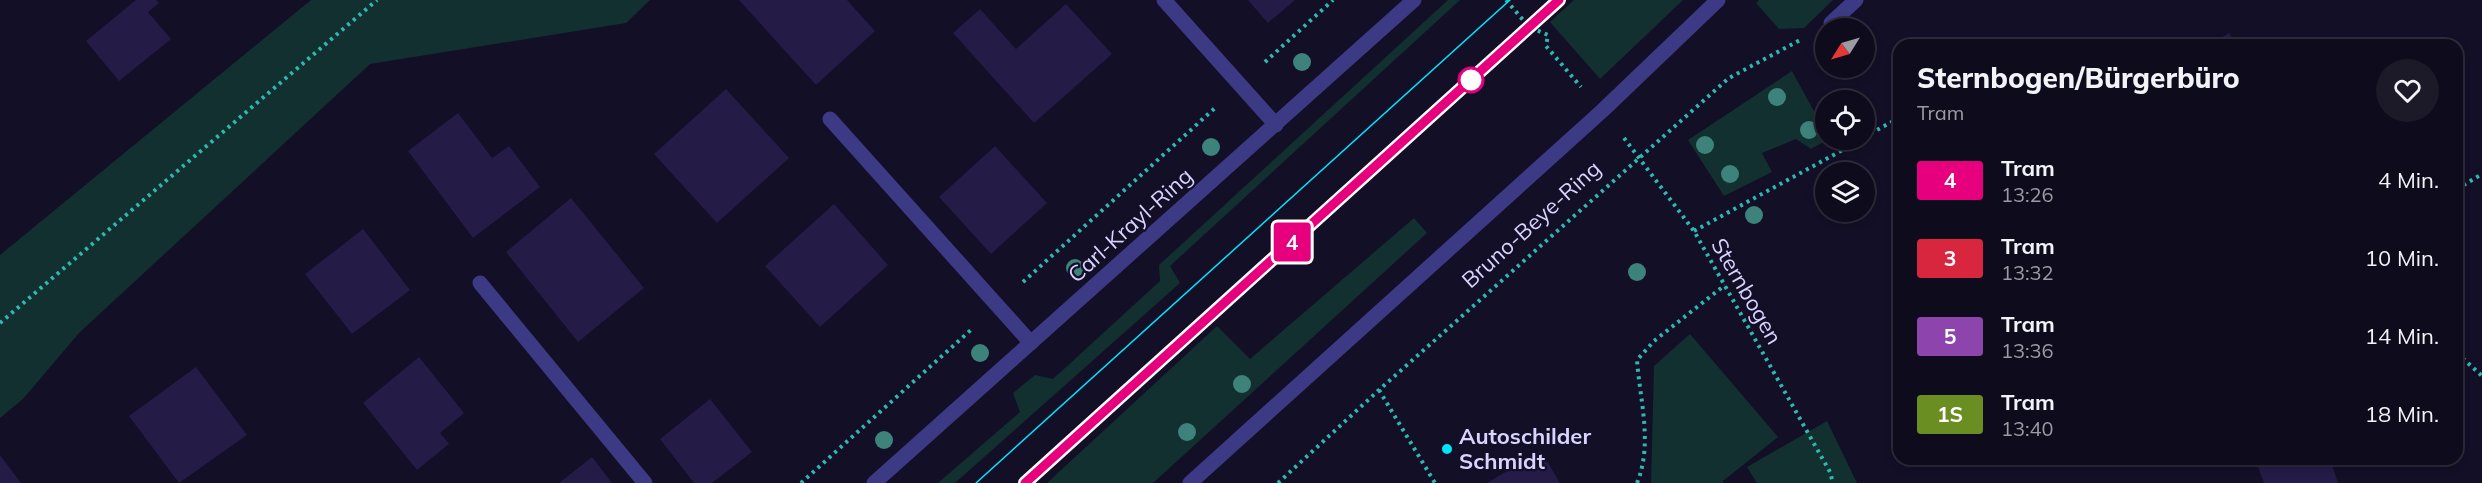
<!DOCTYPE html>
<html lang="de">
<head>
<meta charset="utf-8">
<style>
  body { margin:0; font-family:Mulish,sans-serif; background:#1c1929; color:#f1f3f6; height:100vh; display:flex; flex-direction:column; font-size:22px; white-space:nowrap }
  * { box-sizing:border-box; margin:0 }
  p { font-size:20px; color:#9b9ba3 }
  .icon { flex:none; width:33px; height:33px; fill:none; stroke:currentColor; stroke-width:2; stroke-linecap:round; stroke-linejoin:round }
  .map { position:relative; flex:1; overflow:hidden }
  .sheet { position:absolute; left:1893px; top:39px; width:570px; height:426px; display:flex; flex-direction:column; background:#0e0b1c; border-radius:18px; box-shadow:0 3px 9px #0003,0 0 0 2px #2e2b3b }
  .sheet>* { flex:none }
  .badge { padding:0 12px; border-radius:4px; font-size:21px; line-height:39px }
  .needle { width:39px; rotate:233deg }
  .controls { position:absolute; left:1815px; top:18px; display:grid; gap:12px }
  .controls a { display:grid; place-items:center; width:60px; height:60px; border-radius:50%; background:#0e0b1c; box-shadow:0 3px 9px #0003,0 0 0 2px #2e2b3b; font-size:30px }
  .map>.badge { position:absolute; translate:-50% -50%; box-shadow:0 0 0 3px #fff }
  .round { display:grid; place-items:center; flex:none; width:63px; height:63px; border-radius:32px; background:#1c1929 }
  .head { display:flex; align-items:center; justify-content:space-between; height:102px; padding:0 24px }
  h1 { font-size:28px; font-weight:800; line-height:45px }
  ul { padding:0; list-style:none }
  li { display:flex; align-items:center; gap:18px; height:78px; padding:0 24px }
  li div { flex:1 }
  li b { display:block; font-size:22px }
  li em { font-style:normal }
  li .badge { min-width:66px; font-weight:700; text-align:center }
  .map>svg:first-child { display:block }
</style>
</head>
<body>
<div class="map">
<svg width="2482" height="483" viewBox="0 0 2482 483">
  <rect width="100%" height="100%" fill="#130f26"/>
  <path fill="#12302f" d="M 311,0 L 650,0 L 626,23 L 370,64 L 79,333 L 23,399 L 0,418 L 0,255 Z
    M 1448,0 L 1460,0 L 1170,266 L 1180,283 L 955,483 L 938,483 L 1020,412 L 1013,393 L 1035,375 L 1053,379 L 1160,281 L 1159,265 Z
    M 1574,0 L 1683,0 L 1600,79 L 1550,22 Z
    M 1759,0 L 1833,0 L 1804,28 L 1779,29 L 1756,3 Z
    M 1792,71 L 1822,126 L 1825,125 L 1826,140 L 1827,140 L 1811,149 L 1796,139 L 1762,153 L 1772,172 L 1724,196 L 1688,140 Z
    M 1414,218 L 1427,233 L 1153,483 L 1047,483 L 1217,326 L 1250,359 Z
    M 1690,334 L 1778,437 L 1723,481 L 1723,483 L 1651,483 L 1654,366 Z
    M 1827,421 L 1857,483 L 1757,483 L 1747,467 Z"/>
  <path fill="#241b47" d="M 136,0 L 156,0 L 159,3 L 148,12 L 171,39 L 119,81 L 86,41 Z
    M 739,0 L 847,0 L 875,31 L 816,85 Z
    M 1248,0 L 1295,0 L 1268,23 Z
    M 1066,4 L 1112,54 L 1034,123 L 953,33 L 980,9 L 1016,49 Z
    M 2229,33 L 2237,45 L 2209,45 Z
    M 726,89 L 789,158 L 717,223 L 654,154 Z
    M 458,113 L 492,158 L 509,146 L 540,187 L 473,238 L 408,151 Z
    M 995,146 L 1047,203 L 991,254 L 939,197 Z
    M 571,198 L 644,288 L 578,342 L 506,252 Z
    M 834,204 L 888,265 L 820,327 L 765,266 Z
    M 363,229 L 410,290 L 352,334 L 305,274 Z
    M 419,357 L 464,413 L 440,433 L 449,444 L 417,470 L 363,403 Z
    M 196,367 L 247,435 L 179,483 L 129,416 Z
    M 710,399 L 752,452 L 712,483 L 694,483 L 660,439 Z
    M 1541,451 L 1560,483 L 1487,483 Z
    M 0,455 L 21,483 L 0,483 Z
    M 592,457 L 612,483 L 559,483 Z
    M 2255,459 L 2330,459 L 2338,483 L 2264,483 Z"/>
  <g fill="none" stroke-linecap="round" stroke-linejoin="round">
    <path stroke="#2fb8b0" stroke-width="4" stroke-dasharray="3 4.5" stroke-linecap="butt" d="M 1506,0 L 1529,27 L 1548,35 L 1546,46 L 1581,87
      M 1265,62 L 1333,0
      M 1864,137 L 1899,118
      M 1624,138 L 1694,231 L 1830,472 L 1833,483
      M 2457,189 L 2482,174
      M 1694,231 L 1861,140
      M 1023,282 L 1215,108
      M 0,323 L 377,0
      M 2457,353 L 2482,376
      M 1379,390 L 1435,483
      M 801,483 L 973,328
      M 1278,483 L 1379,390 L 1729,78 L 1802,39
      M 1637,483 C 1653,444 1640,401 1637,360 L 1654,341 L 1725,285"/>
    <path stroke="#3d3a85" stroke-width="15" d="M 1164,0 L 1276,125
      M 830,119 L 1031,343
      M 480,283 L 645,483"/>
    <path stroke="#3d3a85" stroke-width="15" d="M 1831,23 L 1856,0
      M 874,483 L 1414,0
      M 1190,483 L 1602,111 L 1718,0"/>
    <path stroke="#00e5ff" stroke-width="1.5" d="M 976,483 L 1510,0
      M 1025,483 L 1559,0"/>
  </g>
  <g fill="#3d827b">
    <circle cx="1302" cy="62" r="9"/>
    <circle cx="1777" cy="97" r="9"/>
    <circle cx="1809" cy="130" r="9"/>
    <circle cx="1705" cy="145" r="9"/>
    <circle cx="1211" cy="147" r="9"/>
    <circle cx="1730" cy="174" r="9"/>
    <circle cx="1754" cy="215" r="9"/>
    <circle cx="1075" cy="268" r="9"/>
    <circle cx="1637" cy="272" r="9"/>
    <circle cx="980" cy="353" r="9"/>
    <circle cx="1242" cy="384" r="9"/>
    <circle cx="1187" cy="432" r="9"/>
    <circle cx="884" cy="440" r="9"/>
  </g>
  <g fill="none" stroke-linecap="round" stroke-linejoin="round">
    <defs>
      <path id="line" d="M 1025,483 L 1559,0"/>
    </defs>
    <use href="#line" stroke="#fff" stroke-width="14"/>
    <use href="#line" stroke="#e6007e" stroke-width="9"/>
  </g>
  <circle fill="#fff" stroke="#e6007e" stroke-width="3" cx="1471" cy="80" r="12"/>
  <circle fill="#00e5ff" stroke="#130f26" stroke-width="2" cx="1447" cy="449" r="6"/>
  <g text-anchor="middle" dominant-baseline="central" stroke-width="4.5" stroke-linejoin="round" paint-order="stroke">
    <g font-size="22" fill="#d9d4ff" stroke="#130f26">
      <text transform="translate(1531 224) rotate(-42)">Bruno-Beye-Ring</text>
      <text transform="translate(1130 225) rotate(-42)">Carl-Krayl-Ring</text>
      <text transform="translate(1747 291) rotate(60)">Sternbogen</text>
    </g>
    <g font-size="22" font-weight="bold" fill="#d9d4ff" stroke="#130f26" text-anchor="start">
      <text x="1459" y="436">Autoschilder<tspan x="1459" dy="25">Schmidt</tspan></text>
    </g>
  </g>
</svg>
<div class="controls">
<a><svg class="needle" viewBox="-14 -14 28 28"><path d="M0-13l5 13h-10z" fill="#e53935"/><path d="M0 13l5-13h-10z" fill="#9b9ba3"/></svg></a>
<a><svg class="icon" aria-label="locate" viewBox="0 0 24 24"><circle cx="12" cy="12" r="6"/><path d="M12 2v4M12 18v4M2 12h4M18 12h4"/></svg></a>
<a><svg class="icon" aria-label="layers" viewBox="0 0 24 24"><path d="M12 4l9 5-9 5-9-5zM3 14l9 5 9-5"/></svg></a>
</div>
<b class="badge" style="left:1292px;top:242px;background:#e6007e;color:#fff">4</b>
<section class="sheet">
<div class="head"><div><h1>Sternbogen/Bürgerbüro</h1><p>Tram</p></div><a class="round"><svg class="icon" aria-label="heart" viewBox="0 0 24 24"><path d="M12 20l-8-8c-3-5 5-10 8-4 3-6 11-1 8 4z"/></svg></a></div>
<ul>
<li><span class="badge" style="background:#e6007e;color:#fff">4</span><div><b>Tram</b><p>13:26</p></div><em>4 Min.</em></li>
<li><span class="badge" style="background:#d7263d;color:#fff">3</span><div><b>Tram</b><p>13:32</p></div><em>10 Min.</em></li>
<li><span class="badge" style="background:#8e44ad;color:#fff">5</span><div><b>Tram</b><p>13:36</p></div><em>14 Min.</em></li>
<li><span class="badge" style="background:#6b8e23;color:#fff">1S</span><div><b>Tram</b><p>13:40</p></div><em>18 Min.</em></li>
</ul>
</section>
</div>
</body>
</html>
